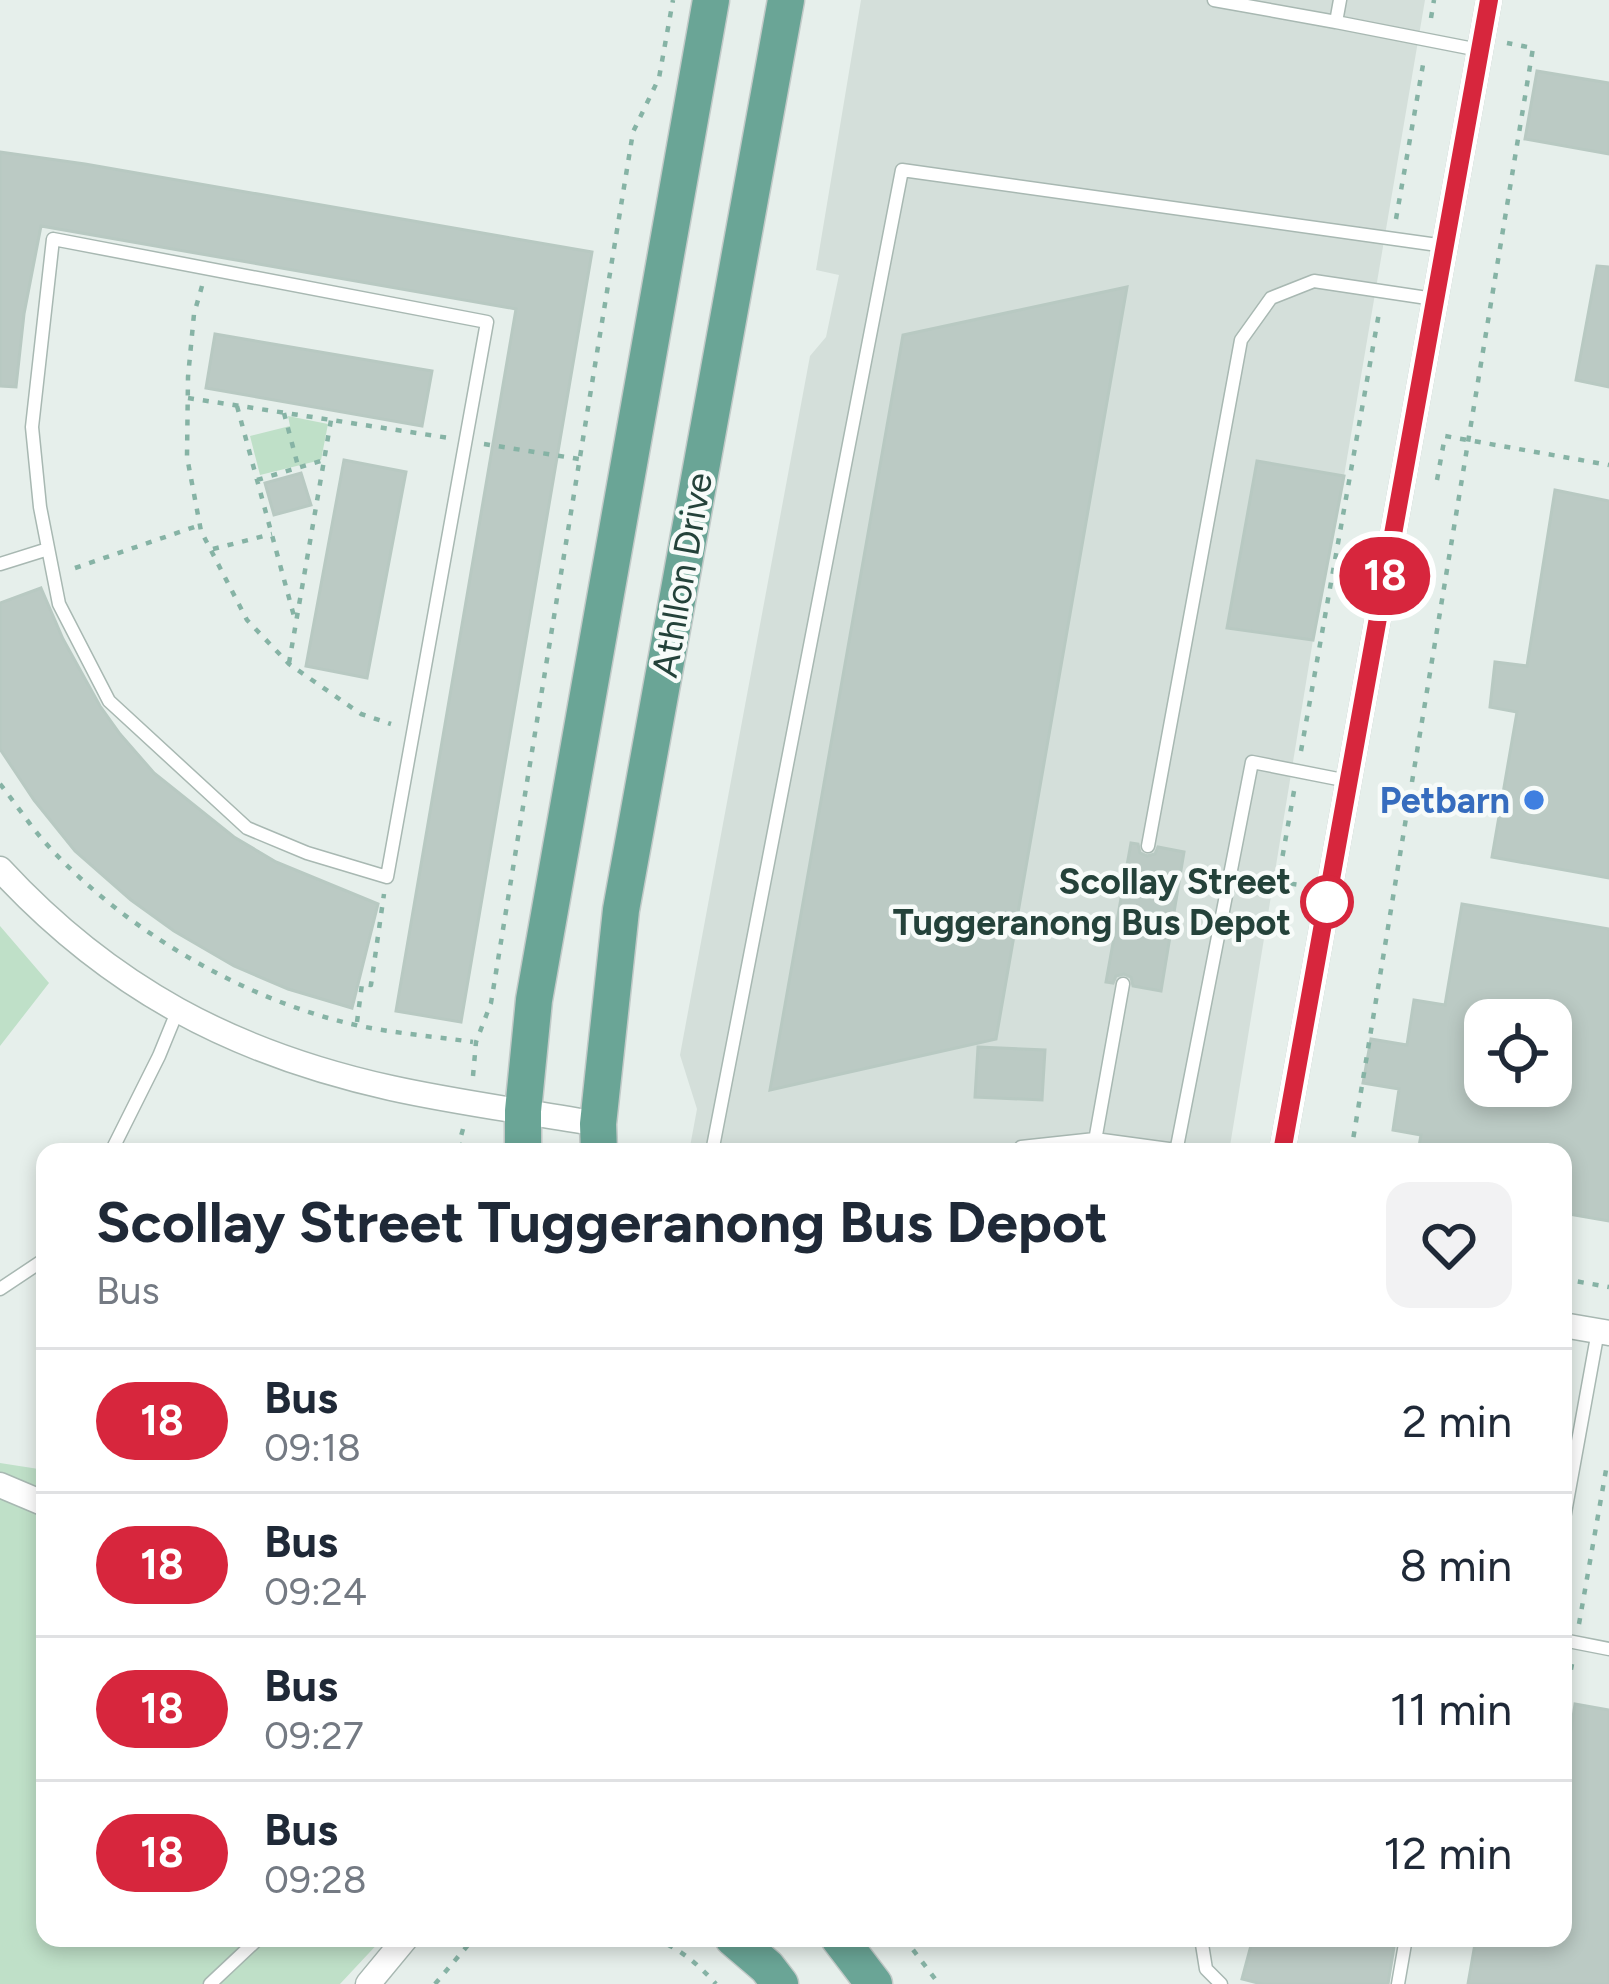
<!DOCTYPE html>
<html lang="en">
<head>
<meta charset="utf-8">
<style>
  body { margin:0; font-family:Figtree,sans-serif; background:#f2f2f3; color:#1f2937; height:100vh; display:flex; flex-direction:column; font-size:45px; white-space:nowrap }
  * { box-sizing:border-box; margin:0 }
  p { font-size:39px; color:#747a83 }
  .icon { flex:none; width:66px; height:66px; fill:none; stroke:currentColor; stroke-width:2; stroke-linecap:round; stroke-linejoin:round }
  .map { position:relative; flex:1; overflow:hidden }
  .side { position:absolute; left:36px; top:1143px; width:1536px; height:804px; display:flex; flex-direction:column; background:#fff; border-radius:24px; box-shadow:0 6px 18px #0003 }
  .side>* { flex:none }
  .badge { padding:0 24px; border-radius:39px; font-size:42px; line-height:78px }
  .controls { position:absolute; left:1464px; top:999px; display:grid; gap:24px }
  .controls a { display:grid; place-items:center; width:108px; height:108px; border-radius:24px; background:#fff; box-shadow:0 6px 18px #0003; font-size:60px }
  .map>.badge { position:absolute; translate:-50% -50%; box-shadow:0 0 0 6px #fff }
  .round { display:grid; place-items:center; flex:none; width:126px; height:126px; border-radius:24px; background:#f2f2f3 }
  .headline { display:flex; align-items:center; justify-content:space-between; height:204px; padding:0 60px }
  h1 { font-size:57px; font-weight:700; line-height:90px }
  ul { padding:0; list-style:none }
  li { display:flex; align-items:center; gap:36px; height:144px; padding:0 60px; border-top:3px solid #e0e1e3 }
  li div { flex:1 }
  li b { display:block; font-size:45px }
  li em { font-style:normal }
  li .badge { min-width:132px; font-weight:700; text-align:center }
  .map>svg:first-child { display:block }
</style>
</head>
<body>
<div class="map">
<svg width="1609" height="1984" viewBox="0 0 1609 1984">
  <rect width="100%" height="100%" fill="#e6efeb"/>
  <path fill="#d4dfda" d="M 861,0 L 1425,0 L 1344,476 L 1313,640 L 1229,1152 L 689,1152 L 697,1109 L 680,1055 L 810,356 L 826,337 L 839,275 L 816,270 Z"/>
  <path fill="#bfe0c8" d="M 288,416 L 328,424 L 321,460 L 260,475 L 250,436 L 290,426 Z
    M 0,926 L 49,983 L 0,1046 Z
    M 0,1463 L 45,1470 L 45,1938 L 383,1938 L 340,1984 L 0,1984 Z"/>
  <path fill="#bbcac4" stroke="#b8c9c2" stroke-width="3" fill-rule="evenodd" d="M 1537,71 L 1609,83 L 1609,154 L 1525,139 Z
    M 0,152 L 85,164 L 592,252 L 461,1022 L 396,1011 L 516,309 L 41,226 L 24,314 L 16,387 L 0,386 Z
    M 1597,266 L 1609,267 L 1609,387 L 1576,380 Z
    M 1127,287 L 996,1039 L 770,1090 L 903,335 Z
    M 215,334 L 432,371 L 422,426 L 206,388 Z
    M 344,460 L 406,472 L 367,678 L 306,666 Z
    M 1257,461 L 1344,476 L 1313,640 L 1227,628 Z
    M 301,473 L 311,505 L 274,515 L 265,483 Z
    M 1555,490 L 1609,501 L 1609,878 L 1492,857 L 1517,712 L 1490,707 L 1495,662 L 1527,666 Z
    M 41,588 L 63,639 L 100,706 L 120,734 L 154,773 L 234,837 L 276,862 L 378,904 L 352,1008 L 288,989 L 234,966 L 174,931 L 131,900 L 75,851 L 34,800 L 0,749 L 0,603 Z
    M 1131,843 L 1138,844 L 1140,853 L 1147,856 L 1155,854 L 1158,847 L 1184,852 L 1161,991 L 1133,986 L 1131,977 L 1124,974 L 1116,976 L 1113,983 L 1106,982 Z
    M 1462,904 L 1609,929 L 1609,1221 L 1563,1213 L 1563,1152 L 1418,1152 L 1421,1135 L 1393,1130 L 1399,1089 L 1363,1083 L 1371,1039 L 1407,1045 L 1414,1000 L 1445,1005 ZM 1485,1020 L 1551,1020 L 1551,1086 L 1485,1086 Z
    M 978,1047 L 1045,1050 L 1042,1100 L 975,1097 Z
    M 1575,1704 L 1609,1710 L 1609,1984 L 1468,1984 L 1476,1938 L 1563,1938 L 1563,1750 L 1568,1751 Z
    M 1253,1938 L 1382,1938 L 1395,1941 L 1388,1984 L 1262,1984 L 1242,1979 Z"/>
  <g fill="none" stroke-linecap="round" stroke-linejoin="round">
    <defs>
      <path id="service" d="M 1214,0 L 1336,22 L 1340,0
        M 1336,22 L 1479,50
        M 53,239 L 487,322 L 387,877 L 307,853 L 247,828 L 109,701 L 59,604 L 40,507 L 32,427 Z
        M 0,564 L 48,549
        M 1148,846 L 1241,340 L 1271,298 L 1314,281 L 1434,299
        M 1021,1147 L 1095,1139 L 1176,1150
        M 111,1152 L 159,1056 L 177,1012
        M 712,1152 L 902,170 L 1445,246
        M 1093,1152 L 1123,984
        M 1176,1152 L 1252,762 L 1348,781
        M 0,1289 L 45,1259
        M 1563,1524 L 1598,1331
        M 1563,1640 L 1609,1649
        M 1201,1938 L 1206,1969 L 1221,1984
        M 210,1984 L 259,1938
        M 1398,1984 L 1406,1938"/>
      <path id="minor" d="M 0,869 C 110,988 233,1053 391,1088 C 459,1103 529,1112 598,1124
        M 1282,1152 L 1489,0
        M 1563,1325 L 1609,1333
        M 0,1485 L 45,1504
        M 368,1984 L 406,1938"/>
      <path id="primary" d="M 523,1152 L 523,1111 L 534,1000 L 711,0
        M 599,1152 L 598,1124 L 621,910 L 786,0
        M 733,1938 L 767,1967 L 780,1984
        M 839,1938 L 874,1984"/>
    </defs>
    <use href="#service" stroke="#a8b8b2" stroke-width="15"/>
    <use href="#minor" stroke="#a8b8b2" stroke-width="27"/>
    <use href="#primary" stroke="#c2cac8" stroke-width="39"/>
    <path stroke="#86b3a5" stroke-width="4.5" stroke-dasharray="6 9" stroke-linecap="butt" d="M 1431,18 L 1434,0
      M 1396,219 L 1424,59
      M 202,286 L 194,314 L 188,377 L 187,457 L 201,531 L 247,620 L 289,664 L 361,714 L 391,724
      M 188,398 L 449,438
      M 237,406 L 295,620
      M 284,413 L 298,466
      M 484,444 L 579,459
      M 257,480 L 324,460
      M 1437,480 L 1445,436 L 1609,465
      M 213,549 L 272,534
      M 75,568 L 200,525
      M 289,663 L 331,420
      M 1301,751 L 1379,313
      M 0,784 C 17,805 32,829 51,849 C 126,930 240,997 347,1023 C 388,1033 432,1036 473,1042
      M 1294,791 L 1278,882 L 1301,885
      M 357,1022 L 362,984 L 371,985 L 384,894
      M 473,1076 L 476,1042 L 491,1003 L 633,132 L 659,78 L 673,0
      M 463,1129 L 459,1143 L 464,1152
      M 1351,1152 L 1533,48 L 1507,43
      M 1563,1279 L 1609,1287
      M 1579,1624 L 1606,1470
      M 1563,1714 L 1572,1664
      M 654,1938 C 680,1949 697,1963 716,1984
      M 904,1938 L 939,1984
      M 435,1984 L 474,1938"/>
    <use href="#service" stroke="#fff" stroke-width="12"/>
    <use href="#minor" stroke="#fff" stroke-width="24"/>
    <use href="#primary" stroke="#6aa596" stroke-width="36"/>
  </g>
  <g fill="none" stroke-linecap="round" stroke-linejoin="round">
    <defs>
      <path id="line" d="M 1282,1152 L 1489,0"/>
    </defs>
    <use href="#line" stroke="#fff" stroke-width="27"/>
    <use href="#line" stroke="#d7263d" stroke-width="18"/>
  </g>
  <circle fill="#3f7fe0" stroke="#f7fbf9" stroke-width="4.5" cx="1534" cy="800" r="12"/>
  <circle fill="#fff" stroke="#d7263d" stroke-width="6" cx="1327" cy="902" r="24"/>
  <g text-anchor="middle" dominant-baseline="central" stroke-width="9" stroke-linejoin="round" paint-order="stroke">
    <g font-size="36" fill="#24423a" stroke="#f7fbf9">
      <text transform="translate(682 575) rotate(-80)">Athllon Drive</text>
    </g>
    <g font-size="36" font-weight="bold" fill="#366cbe" stroke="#f7fbf9" text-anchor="end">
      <text x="1510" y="800">Petbarn</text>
    </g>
    <g font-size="36" font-weight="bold" fill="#24423a" stroke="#f7fbf9" text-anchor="end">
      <text x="1291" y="881">Scollay Street<tspan x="1291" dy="41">Tuggeranong Bus Depot</tspan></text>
    </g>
  </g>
</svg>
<div class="controls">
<a><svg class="icon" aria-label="locate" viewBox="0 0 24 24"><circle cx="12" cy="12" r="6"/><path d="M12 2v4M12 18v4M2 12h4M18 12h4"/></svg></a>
</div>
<b class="badge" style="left:1385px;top:576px;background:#d7263d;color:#fff">18</b>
<section class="side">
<div class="headline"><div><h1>Scollay Street Tuggeranong Bus Depot</h1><p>Bus</p></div><a class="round"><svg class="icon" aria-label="heart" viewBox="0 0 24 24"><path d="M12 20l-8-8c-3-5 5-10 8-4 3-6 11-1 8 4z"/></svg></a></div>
<ul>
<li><span class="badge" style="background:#d7263d;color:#fff">18</span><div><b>Bus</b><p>09:18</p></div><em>2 min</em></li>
<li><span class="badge" style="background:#d7263d;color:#fff">18</span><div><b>Bus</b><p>09:24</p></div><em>8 min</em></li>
<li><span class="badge" style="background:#d7263d;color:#fff">18</span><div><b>Bus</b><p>09:27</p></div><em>11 min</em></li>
<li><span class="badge" style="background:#d7263d;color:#fff">18</span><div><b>Bus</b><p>09:28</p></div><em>12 min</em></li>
</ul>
</section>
</div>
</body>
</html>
